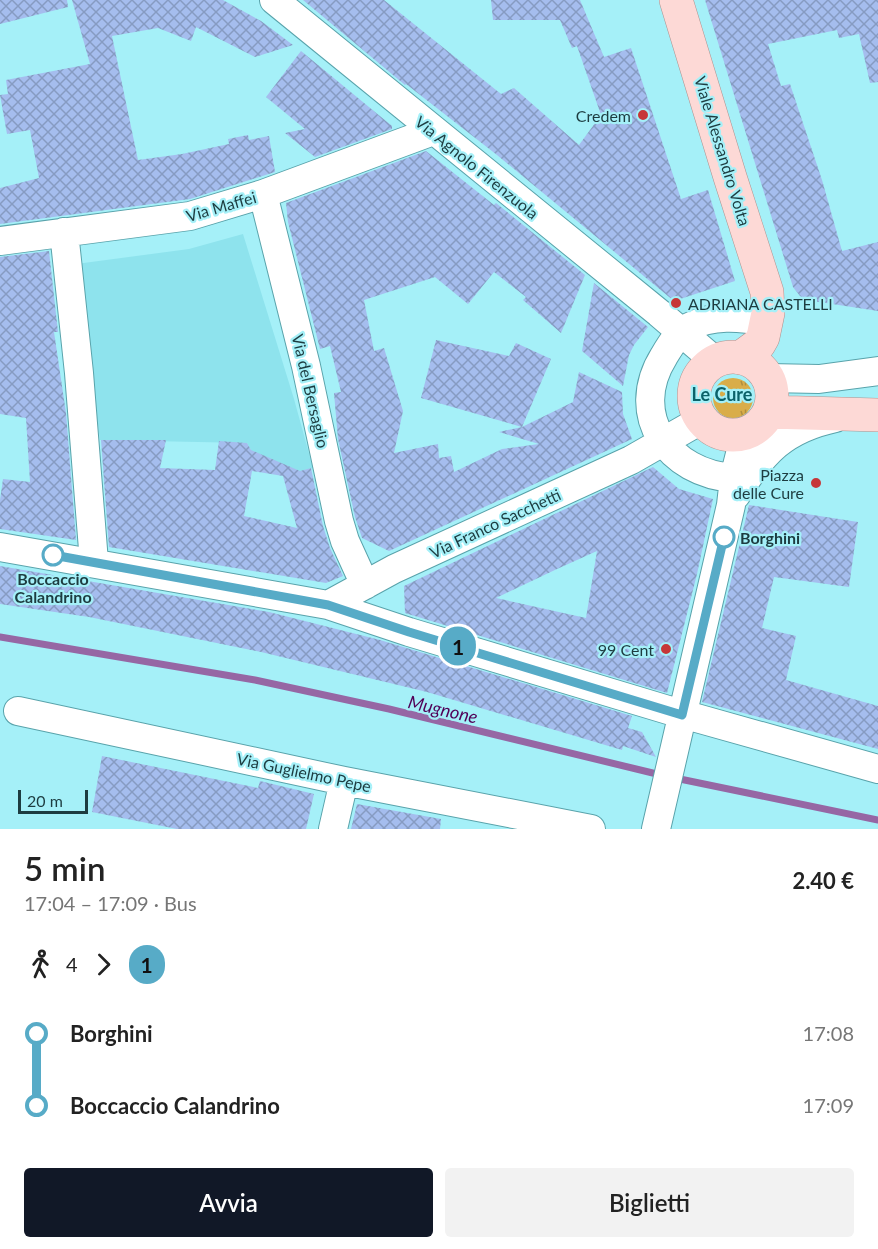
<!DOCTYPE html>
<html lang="it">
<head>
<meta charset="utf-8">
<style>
  body { margin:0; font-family:Lato,sans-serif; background:#f2f2f2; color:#222; height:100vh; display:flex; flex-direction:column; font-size:22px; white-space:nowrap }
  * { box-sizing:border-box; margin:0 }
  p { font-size:20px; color:#767676 }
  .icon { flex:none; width:33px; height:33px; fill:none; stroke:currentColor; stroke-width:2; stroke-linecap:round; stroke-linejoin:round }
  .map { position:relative; height:829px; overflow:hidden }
  .details { display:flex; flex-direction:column; background:#fff; flex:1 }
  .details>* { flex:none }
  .badge { padding:0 12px; border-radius:20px; font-size:21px; line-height:39px }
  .scale { position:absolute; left:18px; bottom:15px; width:70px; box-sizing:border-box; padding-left:6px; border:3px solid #1d3c40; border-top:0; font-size:16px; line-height:21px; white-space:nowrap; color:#1d3c40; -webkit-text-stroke:4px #a5f0f8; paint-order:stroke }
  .map>.badge { position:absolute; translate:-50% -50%; box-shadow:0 0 0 3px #fff }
  .legs { display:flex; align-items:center; gap:9px; height:66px; padding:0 24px; font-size:20px }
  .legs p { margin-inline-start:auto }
  .summary { display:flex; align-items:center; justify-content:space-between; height:102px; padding:0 24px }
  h1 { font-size:33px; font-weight:600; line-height:45px }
  .cta { display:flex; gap:12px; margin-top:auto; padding:12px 24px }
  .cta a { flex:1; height:69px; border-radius:6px; background:#111827; color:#fff; font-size:24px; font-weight:600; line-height:69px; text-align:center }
  .cta a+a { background:#f2f2f2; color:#222 }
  ul { padding:0 24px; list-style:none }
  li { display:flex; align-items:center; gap:21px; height:72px; font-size:22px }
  li i { display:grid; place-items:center; width:9px; height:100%; margin:0 8px; background:currentColor }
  li i::after { content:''; width:15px; height:15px; margin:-8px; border:4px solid; border-radius:50%; background:#fff }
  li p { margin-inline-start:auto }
  li:first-child i { background:linear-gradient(#0000 50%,currentColor 0) }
  li:last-child i { background:linear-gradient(currentColor 50%,#0000 0) }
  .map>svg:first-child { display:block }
</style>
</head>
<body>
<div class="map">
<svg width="878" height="829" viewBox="0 0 878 829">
  <defs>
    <pattern id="grass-tufts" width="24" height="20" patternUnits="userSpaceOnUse" patternTransform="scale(1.5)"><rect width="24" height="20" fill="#d9ad49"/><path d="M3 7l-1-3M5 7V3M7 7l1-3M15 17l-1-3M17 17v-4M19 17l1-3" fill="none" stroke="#af8e3e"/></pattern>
    <pattern id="building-cross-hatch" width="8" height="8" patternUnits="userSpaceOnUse" patternTransform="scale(1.5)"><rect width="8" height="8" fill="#a5bdee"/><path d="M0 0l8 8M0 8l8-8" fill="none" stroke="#869bc2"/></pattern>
  </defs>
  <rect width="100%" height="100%" fill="#a5f0f8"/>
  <path fill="#8ee3ed" d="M 243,234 L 294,399 L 313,468 L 300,471 L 255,457 L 247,443 L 100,440 L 76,264 L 189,249 Z"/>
  <path fill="url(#grass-tufts)" d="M713 398a20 20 0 1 1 40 0a20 20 0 1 1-40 0Z"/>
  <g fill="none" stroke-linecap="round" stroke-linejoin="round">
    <path stroke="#9667a4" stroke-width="7" d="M 0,637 L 255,680 L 389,709 L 661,775
      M 675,778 L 878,820"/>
  </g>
  <path fill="url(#building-cross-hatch)" fill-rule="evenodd" d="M 0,0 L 67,0 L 68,7 L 0,24 Z
    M 72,0 L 223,0 L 261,21 L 293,45 L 255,57 L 196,27 L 191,41 L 158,28 L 112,36 L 138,160 L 182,154 L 229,144 L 228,139 L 248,135 L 249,140 L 269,136 L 275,172 L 190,199 L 0,224 L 0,188 L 39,178 L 30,130 L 7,134 L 0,95 L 8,94 L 6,80 L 90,64 Z
    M 303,0 L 384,0 L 501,94 L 514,88 L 579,145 L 601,115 L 577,46 L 572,48 L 560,20 L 493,20 L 491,0 L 580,0 L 604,57 L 631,48 L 681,199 L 708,190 L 735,281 L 674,301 L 497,155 L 406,84 L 405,85 Z
    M 705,0 L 878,0 L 878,82 L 870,83 L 859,34 L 839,38 L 837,30 L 768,44 L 781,86 L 790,84 L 822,180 L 842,251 L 878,242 L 878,311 L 806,300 L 800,296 L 793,287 Z
    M 301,51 L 392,126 L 392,129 L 315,157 L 285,133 L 305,129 L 266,97 Z
    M 426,151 L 494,205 L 496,203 L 585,275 L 561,333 L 523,300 L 526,297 L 494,272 L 468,304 L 435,277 L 364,300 L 374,351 L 384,348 L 403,411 L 394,453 L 438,444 L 439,458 L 451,456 L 454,472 L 502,449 L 539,444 L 499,432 L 522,427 L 421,398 L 436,340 L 509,356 L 516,343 L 551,359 L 522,427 L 573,402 L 579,372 L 622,392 L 623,414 L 632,439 L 389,551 L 362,538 L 355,517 L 338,439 L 334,393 L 341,392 L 330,346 L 320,349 L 288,222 L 286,203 Z
    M 49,251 L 58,332 L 54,332 L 66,413 L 76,540 L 0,529 L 0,500 L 3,479 L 30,482 L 26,418 L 0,414 L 0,257 Z
    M 594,283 L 648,327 L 634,345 L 629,355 L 623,386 L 582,351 Z
    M 101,440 L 166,440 L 160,468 L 215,470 L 219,441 L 247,443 L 251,450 L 300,471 L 311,468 L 323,526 L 330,548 L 343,576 L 326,583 L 109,547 ZM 252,471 L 283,476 L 297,528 L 244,516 Z
    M 653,467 L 679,489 L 713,499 L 697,574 L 667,693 L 405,613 L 404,586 ZM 597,551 L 586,618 L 496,598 L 557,569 Z
    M 749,505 L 858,522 L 849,587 L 774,577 L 762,628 L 796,636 L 786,680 L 878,706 L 878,749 L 702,702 Z
    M 0,566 L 269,612 L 380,640 L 632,716 L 628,728 L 642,732 L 656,757 L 623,746 L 622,750 L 427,692 L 261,652 L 89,617 L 0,604 Z
    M 102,756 L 258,788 L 260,781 L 314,794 L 306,829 L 177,829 L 92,812 Z
    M 357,804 L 441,819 L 440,829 L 351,829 Z"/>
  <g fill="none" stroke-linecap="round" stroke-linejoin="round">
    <defs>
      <path id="minor" d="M 274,0 L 659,313 L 715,361
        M 263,194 L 306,366 L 339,521 L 345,541 L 365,585
        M 64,232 L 79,373 L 94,562
        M 0,241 L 190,216 L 263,194 L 433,131
        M 768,378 L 819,379 L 878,371
        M 734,478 C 669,474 627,415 664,356 C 670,346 677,334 687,328 C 712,314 740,317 767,322
        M 736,495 C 763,452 784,429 835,418
        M 0,547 L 328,605 L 409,632 L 668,710 L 878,769
        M 328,605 L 394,569 L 631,460 L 701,420
        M 18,711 L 344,781 L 591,829
        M 333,829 L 344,781
        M 656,829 L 731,505 L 734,478 L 745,434"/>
      <path id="major" d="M 676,0 L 730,177 L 767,292 L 768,313 L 763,337 L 759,344 L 740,358
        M694 396a39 39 0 1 1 78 0a39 39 0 1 1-78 0Z
        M 769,412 L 878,415"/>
    </defs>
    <use href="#minor" stroke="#59a3ab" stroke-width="30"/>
    <use href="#major" stroke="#ae928f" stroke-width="34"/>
    <use href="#minor" stroke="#fff" stroke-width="28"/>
    <use href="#major" stroke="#fdd9d6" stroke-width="33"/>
  </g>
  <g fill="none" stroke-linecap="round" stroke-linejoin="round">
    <defs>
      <path id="line-1" d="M 53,555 L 328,605 L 409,632 L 682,715 L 724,537"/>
    </defs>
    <use href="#line-1" stroke="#fff" stroke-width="14"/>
    <use href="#line-1" stroke="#57abc7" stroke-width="9"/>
  </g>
  <g fill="#c63738" stroke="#a5f0f8" stroke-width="2">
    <circle cx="643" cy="115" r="6"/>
    <circle cx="676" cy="303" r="6"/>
    <circle cx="816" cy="483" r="6"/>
    <circle cx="666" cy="649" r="6"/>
  </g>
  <g fill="#fff" stroke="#57abc7" stroke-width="3">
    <circle cx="724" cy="537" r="10"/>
    <circle cx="53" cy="555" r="10"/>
  </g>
  <g text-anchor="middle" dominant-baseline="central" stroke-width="4.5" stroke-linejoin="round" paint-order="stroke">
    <g font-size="16" fill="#1d3c40" stroke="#a5f0f8" text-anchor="end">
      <text x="631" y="115">Credem</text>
      <text x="688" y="303" text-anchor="start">ADRIANA CASTELLI</text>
      <text x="804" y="474">Piazza<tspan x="804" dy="18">delle Cure</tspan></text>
      <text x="654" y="649">99 Cent</text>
    </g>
    <g font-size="16" fill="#1d3c40" stroke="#a5f0f8">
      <text transform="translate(723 151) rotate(73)">Viale Alessandro Volta</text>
      <text transform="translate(477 167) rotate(39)">Via Agnolo Firenzuola</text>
      <text transform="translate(221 206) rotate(-16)">Via Maffei</text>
      <text transform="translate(311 391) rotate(77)">Via del Bersaglio</text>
      <text transform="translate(495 523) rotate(-25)">Via Franco Sacchetti</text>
      <text transform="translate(304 772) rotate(12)">Via Guglielmo Pepe</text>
    </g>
    <g font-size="16" font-weight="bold" fill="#1d3c40" stroke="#a5f0f8" text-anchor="start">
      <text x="740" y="537">Borghini</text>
      <text x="53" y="578" text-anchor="middle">Boccaccio<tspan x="53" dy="18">Calandrino</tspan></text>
    </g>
    <g font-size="18" font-weight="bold" fill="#0b626a" stroke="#a5f0f8">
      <text x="722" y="394">Le Cure</text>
    </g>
    <g font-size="18" font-style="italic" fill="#510157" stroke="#a5f0f8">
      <text transform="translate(443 709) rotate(13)">Mugnone</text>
    </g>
  </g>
</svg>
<div class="scale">20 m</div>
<b class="badge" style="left:458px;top:646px;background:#57abc7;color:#111">1</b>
</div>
<section class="details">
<div class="summary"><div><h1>5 min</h1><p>17:04 – 17:09 · Bus</p></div><b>2.40 €</b></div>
<div class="legs"><svg class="icon" aria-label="walk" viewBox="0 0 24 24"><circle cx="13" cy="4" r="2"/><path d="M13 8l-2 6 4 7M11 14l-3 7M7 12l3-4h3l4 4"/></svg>4<svg class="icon" aria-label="forward" viewBox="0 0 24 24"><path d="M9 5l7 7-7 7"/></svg><b class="badge" style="background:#57abc7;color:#111">1</b></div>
<ul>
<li><i style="color:#57abc7"></i><b>Borghini</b><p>17:08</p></li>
<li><i style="color:#57abc7"></i><b>Boccaccio Calandrino</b><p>17:09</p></li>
</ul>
<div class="cta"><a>Avvia</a><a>Biglietti</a></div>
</section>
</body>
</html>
